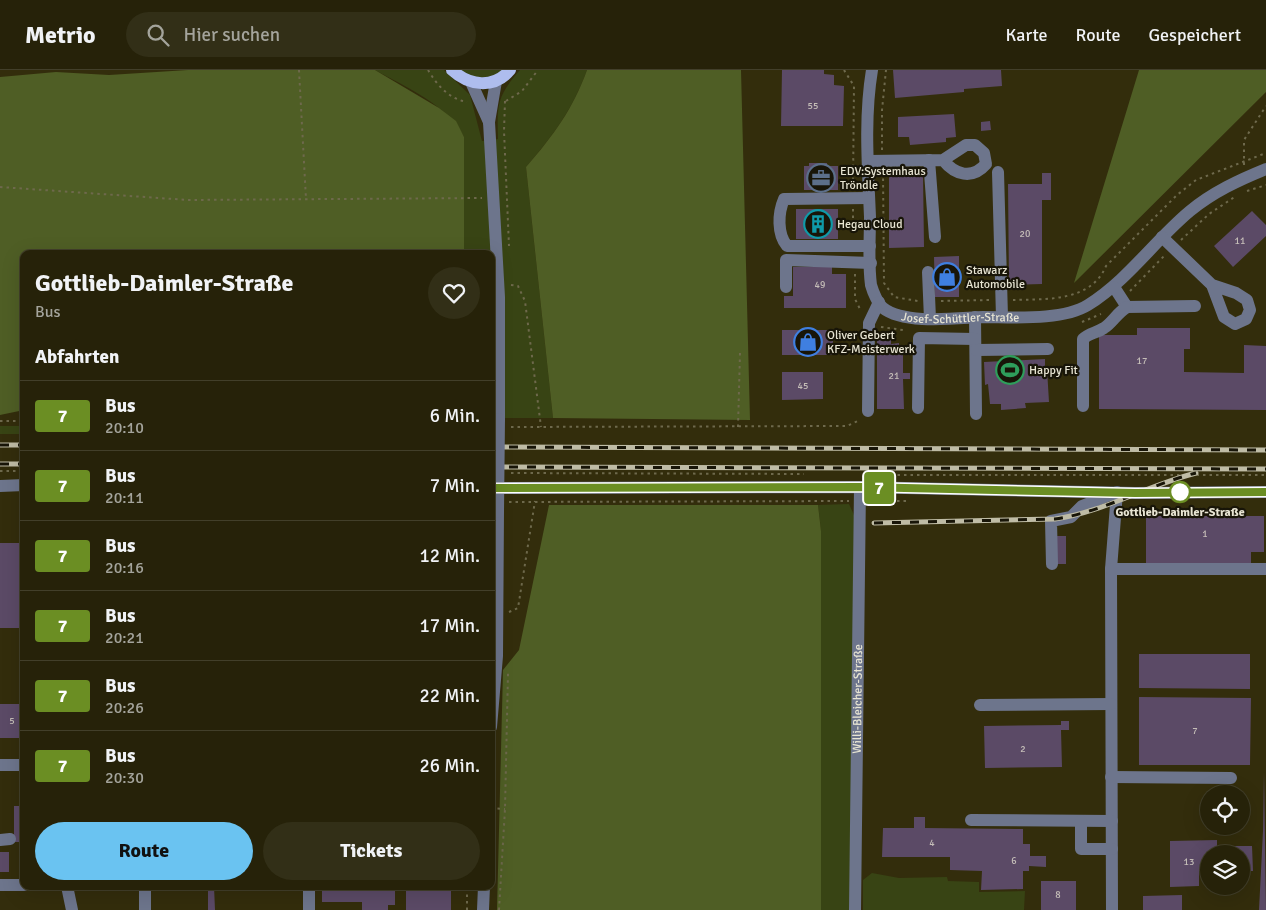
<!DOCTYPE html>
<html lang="de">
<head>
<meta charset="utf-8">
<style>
  body { margin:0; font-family:Signika,sans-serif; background:#322f17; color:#f1f3f6; height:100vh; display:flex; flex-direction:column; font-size:19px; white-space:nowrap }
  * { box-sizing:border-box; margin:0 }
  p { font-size:16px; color:#a4a49c }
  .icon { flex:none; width:28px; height:28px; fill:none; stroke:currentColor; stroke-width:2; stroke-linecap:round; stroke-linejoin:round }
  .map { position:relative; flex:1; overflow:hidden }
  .sheet { position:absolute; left:20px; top:180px; width:475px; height:640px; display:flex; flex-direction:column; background:#262209; border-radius:10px; box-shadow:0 5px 20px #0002,0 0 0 1px #423f2a }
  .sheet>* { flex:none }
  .badge { padding:0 10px; border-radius:4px; font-size:18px; line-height:32px }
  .buttons { position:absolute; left:1200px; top:715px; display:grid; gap:10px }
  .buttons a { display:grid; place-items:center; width:50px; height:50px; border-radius:50%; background:#262209; box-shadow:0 5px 20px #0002,0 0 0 1px #423f2a; font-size:25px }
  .map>.badge { position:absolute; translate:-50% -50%; box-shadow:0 0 0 2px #fff }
  h2 { padding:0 15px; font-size:19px; line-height:45px }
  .round { display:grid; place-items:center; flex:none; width:52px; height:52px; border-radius:26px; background:#322f17 }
  .headline { display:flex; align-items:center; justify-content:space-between; height:85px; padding:0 15px }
  h1 { font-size:24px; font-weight:700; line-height:38px }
  .primary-button { display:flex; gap:10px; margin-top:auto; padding:10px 15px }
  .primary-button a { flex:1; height:58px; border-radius:30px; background:#6ac3f1; color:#111; font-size:20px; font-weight:700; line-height:58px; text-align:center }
  .primary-button a+a { background:#322f17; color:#f1f3f6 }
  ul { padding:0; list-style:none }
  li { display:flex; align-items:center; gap:15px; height:70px; padding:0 15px; border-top:1px solid #423f2a }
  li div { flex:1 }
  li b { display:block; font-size:19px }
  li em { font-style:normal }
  li .badge { min-width:55px; font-weight:700; text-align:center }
  header { display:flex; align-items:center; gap:30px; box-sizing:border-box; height:70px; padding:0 25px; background:#262209; border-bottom:1px solid #423f2a }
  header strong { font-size:24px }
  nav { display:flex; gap:28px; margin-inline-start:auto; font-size:18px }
  .search { width:350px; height:45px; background:#322f17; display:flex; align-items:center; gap:12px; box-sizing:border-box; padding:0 18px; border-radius:28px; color:#a4a49c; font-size:19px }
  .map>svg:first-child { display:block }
</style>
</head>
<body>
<header>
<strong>Metrio</strong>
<div class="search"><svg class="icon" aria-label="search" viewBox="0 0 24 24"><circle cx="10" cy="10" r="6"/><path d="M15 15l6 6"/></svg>Hier suchen</div>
<nav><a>Karte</a><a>Route</a><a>Gespeichert</a></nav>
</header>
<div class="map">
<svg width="1266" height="840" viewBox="0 0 1266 840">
  <rect width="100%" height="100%" fill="#332d0c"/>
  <path fill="#384414" d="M 375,0 L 444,0 L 470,25 L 482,71 L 498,69 C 497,34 497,26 520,0 L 587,0 C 573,39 552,67 526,97 L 553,348 L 491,348 L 491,184 L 464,184 L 464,67 C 446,34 406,17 375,0 Z
    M 455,0 L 506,0 L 485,11 Z
    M 0,356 L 24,356 L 24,364 L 0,364 Z
    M 849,434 L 854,445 L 853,840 L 821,840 L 821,461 L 818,435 Z
    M 872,803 L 899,808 L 947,807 L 948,811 L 979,812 L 979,822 L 1025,821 L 1024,840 L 863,840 L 863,810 Z"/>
  <path fill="#4f5e25" d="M 188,0 L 375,0 L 439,38 L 456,51 L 464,67 L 464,184 L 24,184 L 24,340 L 0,345 L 0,7 L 56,2 L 109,5 Z
    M 587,0 L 741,0 L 750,350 L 553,348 L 526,97 C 553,66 573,39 587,0 Z
    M 1139,0 L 1266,0 L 1266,22 L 1074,213 Z
    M 549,435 L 818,435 L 821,461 L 821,840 L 497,840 L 503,600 L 519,580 Z"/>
  <path fill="#5b4a66" d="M 782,0 L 824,0 L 824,4 L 834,5 L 834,15 L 844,16 L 843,56 L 781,56 Z
    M 893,0 L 1001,0 L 1002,16 L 964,19 L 964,22 L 895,28 Z
    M 954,44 L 956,67 L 946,68 L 946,72 L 910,75 L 909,67 L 898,67 L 898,47 Z
    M 990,51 L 991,60 L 981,61 L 981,52 Z
    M 809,93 L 827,93 L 827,96 L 838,96 L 838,120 L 804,120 L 804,96 L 809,96 Z
    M 1042,103 L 1051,103 L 1051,130 L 1042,130 L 1042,214 L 1009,215 L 1008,114 L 1042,114 Z
    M 889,104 L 923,104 L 924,177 L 889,178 Z
    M 796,139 L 838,139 L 838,169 L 796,169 Z
    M 1252,141 L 1266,155 L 1266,166 L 1233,197 L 1214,176 Z
    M 959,186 L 959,227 L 935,227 L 934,187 Z
    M 793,197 L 832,197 L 832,204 L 846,204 L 846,238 L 784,238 L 784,226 L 793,226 Z
    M 1137,258 L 1190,258 L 1190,279 L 1184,279 L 1184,302 L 1244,303 L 1244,275 L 1266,276 L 1266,340 L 1099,339 L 1099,265 L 1137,265 Z
    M 782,260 L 833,260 L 833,285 L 782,285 Z
    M 877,268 L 891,268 L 891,274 L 899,273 L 899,279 L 903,279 L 903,303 L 910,303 L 910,309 L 903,309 L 904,339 L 877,339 Z
    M 1045,289 L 1045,299 L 1047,299 L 1049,332 L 1025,333 L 1026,338 L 1001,340 L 1001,334 L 990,334 L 988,314 L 985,315 L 984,292 Z
    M 782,302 L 823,302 L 823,329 L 782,330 Z
    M 1146,446 L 1264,446 L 1264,482 L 1251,482 L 1251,494 L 1146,494 Z
    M 1057,466 L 1066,466 L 1066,494 L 1057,494 Z
    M 0,473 L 22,473 L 22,558 L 0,558 Z
    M 1139,584 L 1250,584 L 1250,619 L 1139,618 Z
    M 1139,627 L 1251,628 L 1250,695 L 1139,695 Z
    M 0,634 L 24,634 L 24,668 L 0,668 Z
    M 1061,651 L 1069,651 L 1069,660 L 1061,660 L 1062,697 L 985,698 L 984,656 L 1061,655 Z
    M 1264,702 L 1266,840 L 1259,840 L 1263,761 Z
    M 14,736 L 24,736 L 24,772 L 14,772 Z
    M 914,747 L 925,747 L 925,758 L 1023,759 L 1023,774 L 1030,774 L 1030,786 L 1046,786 L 1046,797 L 1029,796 L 1029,801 L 1023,801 L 1023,819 L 981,820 L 982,801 L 950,800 L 950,787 L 882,787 L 883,758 L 914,758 Z
    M 1217,770 L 1217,776 L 1252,776 L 1253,801 L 1241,801 L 1241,784 L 1209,784 L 1209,801 L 1199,801 L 1199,816 L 1170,817 L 1170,771 Z
    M 0,782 L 9,782 L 9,802 L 0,802 Z
    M 1041,811 L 1076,811 L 1076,840 L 1041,840 Z
    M 208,816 L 214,816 L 215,840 L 208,840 Z
    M 322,816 L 395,816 L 395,835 L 388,835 L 388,840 L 362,840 L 362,832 L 322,832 Z
    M 406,816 L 451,816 L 451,840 L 406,840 Z
    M 1182,825 L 1182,840 L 1143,840 L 1143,826 Z"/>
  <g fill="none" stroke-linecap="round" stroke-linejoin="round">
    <path stroke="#6e694c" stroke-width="2" stroke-dasharray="2.5 4" stroke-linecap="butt" d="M 299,0 L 306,129
      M 428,0 C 437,15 449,29 467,32
      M 844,0 L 854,16 L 853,117
      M 505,31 L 504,61 L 509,176
      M 506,31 L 522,21 L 538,0
      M 882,80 L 882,40 L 886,0
      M 1244,95 L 1244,70 L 1266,36
      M 883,102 L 884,213 L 894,227 L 918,231
      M 0,117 L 188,130 L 482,128
      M 1247,121 L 1266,115
      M 853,139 L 853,165
      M 1181,170 L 1209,144 L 1236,126
      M 855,204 L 855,229 L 861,241
      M 511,215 L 518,216 L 525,231 L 541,357
      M 1130,221 L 1165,185
      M 1013,230 C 1046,229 1091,232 1106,196 L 1177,125 L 1196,110 L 1266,83
      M 941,231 L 991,230
      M 1082,252 L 1101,244
      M 881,257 L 903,260
      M 0,351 L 24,351
      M 511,357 L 847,356 L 860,350
      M 738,357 L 740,283
      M 0,401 L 24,401
      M 511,403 L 804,404
      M 891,405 L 1266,405
      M 871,431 L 906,431
      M 509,432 L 849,431
      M 509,542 L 518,538 L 535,431
      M 491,738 L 505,739
      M 467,840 L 467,816
      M 499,840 L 505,739 L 508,603"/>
    <g stroke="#6d758c" stroke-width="12">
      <path id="s1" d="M 872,0 C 864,48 868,98 870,147 C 870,169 868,193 871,215 C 873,222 878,234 883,238 C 905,255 957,248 983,247 C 1013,247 1062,251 1088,235 C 1128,210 1154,171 1190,141 C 1213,122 1239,110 1266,99"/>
      <path d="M 496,11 L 489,52 L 499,227 L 499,349"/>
      <path d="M 471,12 L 489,52"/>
      <path d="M 929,90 L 935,167"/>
      <path d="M 868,91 L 943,90 L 966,75 L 975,75 L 984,83 L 986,94 C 972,110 955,105 943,90"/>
      <path d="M 998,102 L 1002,247"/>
      <path d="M 869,128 L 784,129 C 778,143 777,164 787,176 L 870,176"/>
      <path d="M 1162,167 L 1212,215 L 1236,223 L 1247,230 L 1250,240 L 1246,249 L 1235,254 L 1224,247 L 1212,215"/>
      <path d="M 928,202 L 930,249"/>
      <path d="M 786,217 L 786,190 L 871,193"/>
      <path d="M 1114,217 L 1127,237 L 1195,236"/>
      <path d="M 975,247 L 976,344"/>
      <path d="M 976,280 L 1048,279"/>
      <path d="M 1083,336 L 1083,269 C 1089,263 1097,263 1104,258 C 1112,253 1117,243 1127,237"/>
      <path d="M 918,338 L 919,268 L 975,269"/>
      <path d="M 868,341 L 869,253 L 879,232"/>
      <path d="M 0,416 L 24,415"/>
      <path d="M 491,418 L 860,417 L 1135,423 L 1266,422"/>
      <path d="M 1052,494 L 1051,451 L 1071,447 L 1082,436 L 1117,422 L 1111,499 L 1112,840"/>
      <path d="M 1111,499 L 1266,499"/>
      <path d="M 980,635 L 1111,634"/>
      <path d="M 491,657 L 497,586 L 498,442"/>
      <path d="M 0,695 L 24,695"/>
      <path d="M 1111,707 L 1231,708"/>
      <path d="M 971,750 L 1112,751"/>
      <path d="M 1081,751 L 1081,779 L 1112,779"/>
      <path d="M 0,770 L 10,769"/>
      <path d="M 0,815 L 24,815"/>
      <path d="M 67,816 L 72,840"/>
      <path d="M 145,816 L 145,840"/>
      <path d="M 309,840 L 309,816"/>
      <path d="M 483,840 L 484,816"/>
      <path id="s2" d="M 855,840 L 860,417"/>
    </g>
    <path stroke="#aebdee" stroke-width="12" d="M 452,0 C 469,16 494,19 510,0"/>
    <defs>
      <path id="rail" d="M 0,375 L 24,375
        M 491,377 L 1266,380
        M 0,394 L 24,394
        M 491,397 L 1266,399
        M 874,453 L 1055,449 C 1104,442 1148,415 1196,403"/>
    </defs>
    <use href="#rail" stroke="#bfbca6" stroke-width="5"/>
    <use href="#rail" stroke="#181508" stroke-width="3" stroke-dasharray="9" stroke-linecap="butt"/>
    <path stroke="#6d758c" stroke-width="12" d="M 498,442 L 499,349"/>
  </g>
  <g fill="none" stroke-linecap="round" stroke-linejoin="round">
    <defs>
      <path id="line" d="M 491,418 L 860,417 L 1135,423 L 1266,422"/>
    </defs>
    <use href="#line" stroke="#fff" stroke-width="11"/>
    <use href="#line" stroke="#6b8e23" stroke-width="8"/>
  </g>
  <defs>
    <symbol id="office-ring" viewBox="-11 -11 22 22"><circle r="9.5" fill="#181508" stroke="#5c6f8a" stroke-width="1.5"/><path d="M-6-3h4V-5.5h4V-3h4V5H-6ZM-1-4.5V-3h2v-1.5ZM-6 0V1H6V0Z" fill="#5c6f8a"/></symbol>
    <symbol id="building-ring" viewBox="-11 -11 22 22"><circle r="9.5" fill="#181508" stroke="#0f9aa8" stroke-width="1.5"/><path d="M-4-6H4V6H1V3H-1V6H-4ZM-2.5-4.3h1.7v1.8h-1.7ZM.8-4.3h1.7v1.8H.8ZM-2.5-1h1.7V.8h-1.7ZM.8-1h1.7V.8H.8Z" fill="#0f9aa8"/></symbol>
    <symbol id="shop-ring" viewBox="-11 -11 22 22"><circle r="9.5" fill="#181508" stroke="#3f7fe0" stroke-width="1.5"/><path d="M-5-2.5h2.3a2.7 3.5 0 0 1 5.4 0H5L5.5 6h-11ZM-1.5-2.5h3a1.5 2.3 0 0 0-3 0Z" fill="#3f7fe0"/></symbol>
    <symbol id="stadium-ring" viewBox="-11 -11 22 22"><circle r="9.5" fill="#181508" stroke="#2e9e5b" stroke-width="1.5"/><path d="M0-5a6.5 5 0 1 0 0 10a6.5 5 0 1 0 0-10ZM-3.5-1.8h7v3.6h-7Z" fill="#2e9e5b"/></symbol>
  </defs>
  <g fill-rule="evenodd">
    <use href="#office-ring" x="805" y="92" width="32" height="32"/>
    <use href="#building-ring" x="802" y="138" width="32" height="32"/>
    <use href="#shop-ring" x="931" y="191" width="32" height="32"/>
    <use href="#shop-ring" x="792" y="256" width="32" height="32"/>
    <use href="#stadium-ring" x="994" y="284" width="32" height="32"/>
  </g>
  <circle fill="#fff" stroke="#6b8e23" stroke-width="2.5" cx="1180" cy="422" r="10"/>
  <g text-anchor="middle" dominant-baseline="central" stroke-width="4.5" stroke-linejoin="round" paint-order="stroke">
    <g font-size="10" fill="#c5beb8">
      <text x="813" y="36">55</text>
      <text x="1025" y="164">20</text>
      <text x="1240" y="171">11</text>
      <text x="820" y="215">49</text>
      <text x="1142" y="291">17</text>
      <text x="894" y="306">21</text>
      <text x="803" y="316">45</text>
      <text x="1205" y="464">1</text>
      <text x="12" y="651">5</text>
      <text x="1195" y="661">7</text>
      <text x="1023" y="679">2</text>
      <text x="932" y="773">4</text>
      <text x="1014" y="791">6</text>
      <text x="1189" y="792">13</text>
      <text x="1058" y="825">8</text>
    </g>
    <g font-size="12" fill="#e8e5d3" stroke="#181508" text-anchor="start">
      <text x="840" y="101">EDV:Systemhaus<tspan x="840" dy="14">Tröndle</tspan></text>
      <text x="837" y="154">Hegau Cloud</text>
      <text x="966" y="200">Stawarz<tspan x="966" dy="14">Automobile</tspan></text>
      <text x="827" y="265">Oliver Gebert<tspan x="827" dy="14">KFZ-Meisterwerk</tspan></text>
      <text x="1029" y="300">Happy Fit</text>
    </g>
    <g font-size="12" fill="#e8e5d3" stroke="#181508">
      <text stroke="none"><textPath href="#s1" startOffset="321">Josef-Schüttler-Straße</textPath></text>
      <text stroke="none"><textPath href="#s2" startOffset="211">Willi-Bleicher-Straße</textPath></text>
    </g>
    <g font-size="12" font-weight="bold" fill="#e8e5d3" stroke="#181508">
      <text x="1180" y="442">Gottlieb-Daimler-Straße</text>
    </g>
  </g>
</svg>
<div class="buttons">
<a><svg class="icon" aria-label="locate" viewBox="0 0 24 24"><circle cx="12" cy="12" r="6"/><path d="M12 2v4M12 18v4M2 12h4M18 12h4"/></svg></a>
<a><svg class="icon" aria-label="layers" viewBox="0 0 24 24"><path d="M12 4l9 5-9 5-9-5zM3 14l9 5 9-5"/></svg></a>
</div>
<b class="badge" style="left:879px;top:418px;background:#6b8e23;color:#fff">7</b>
<section class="sheet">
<div class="headline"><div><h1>Gottlieb-Daimler-Straße</h1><p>Bus</p></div><a class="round"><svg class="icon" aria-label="heart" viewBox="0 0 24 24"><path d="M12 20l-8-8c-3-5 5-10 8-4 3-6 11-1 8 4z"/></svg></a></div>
<h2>Abfahrten</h2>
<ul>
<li><span class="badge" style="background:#6b8e23;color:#fff">7</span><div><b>Bus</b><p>20:10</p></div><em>6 Min.</em></li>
<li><span class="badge" style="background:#6b8e23;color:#fff">7</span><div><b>Bus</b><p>20:11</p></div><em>7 Min.</em></li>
<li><span class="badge" style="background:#6b8e23;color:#fff">7</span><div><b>Bus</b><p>20:16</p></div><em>12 Min.</em></li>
<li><span class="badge" style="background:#6b8e23;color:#fff">7</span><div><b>Bus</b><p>20:21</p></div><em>17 Min.</em></li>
<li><span class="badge" style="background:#6b8e23;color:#fff">7</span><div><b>Bus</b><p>20:26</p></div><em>22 Min.</em></li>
<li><span class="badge" style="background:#6b8e23;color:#fff">7</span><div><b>Bus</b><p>20:30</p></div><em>26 Min.</em></li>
</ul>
<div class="primary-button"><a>Route</a><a>Tickets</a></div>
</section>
</div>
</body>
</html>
